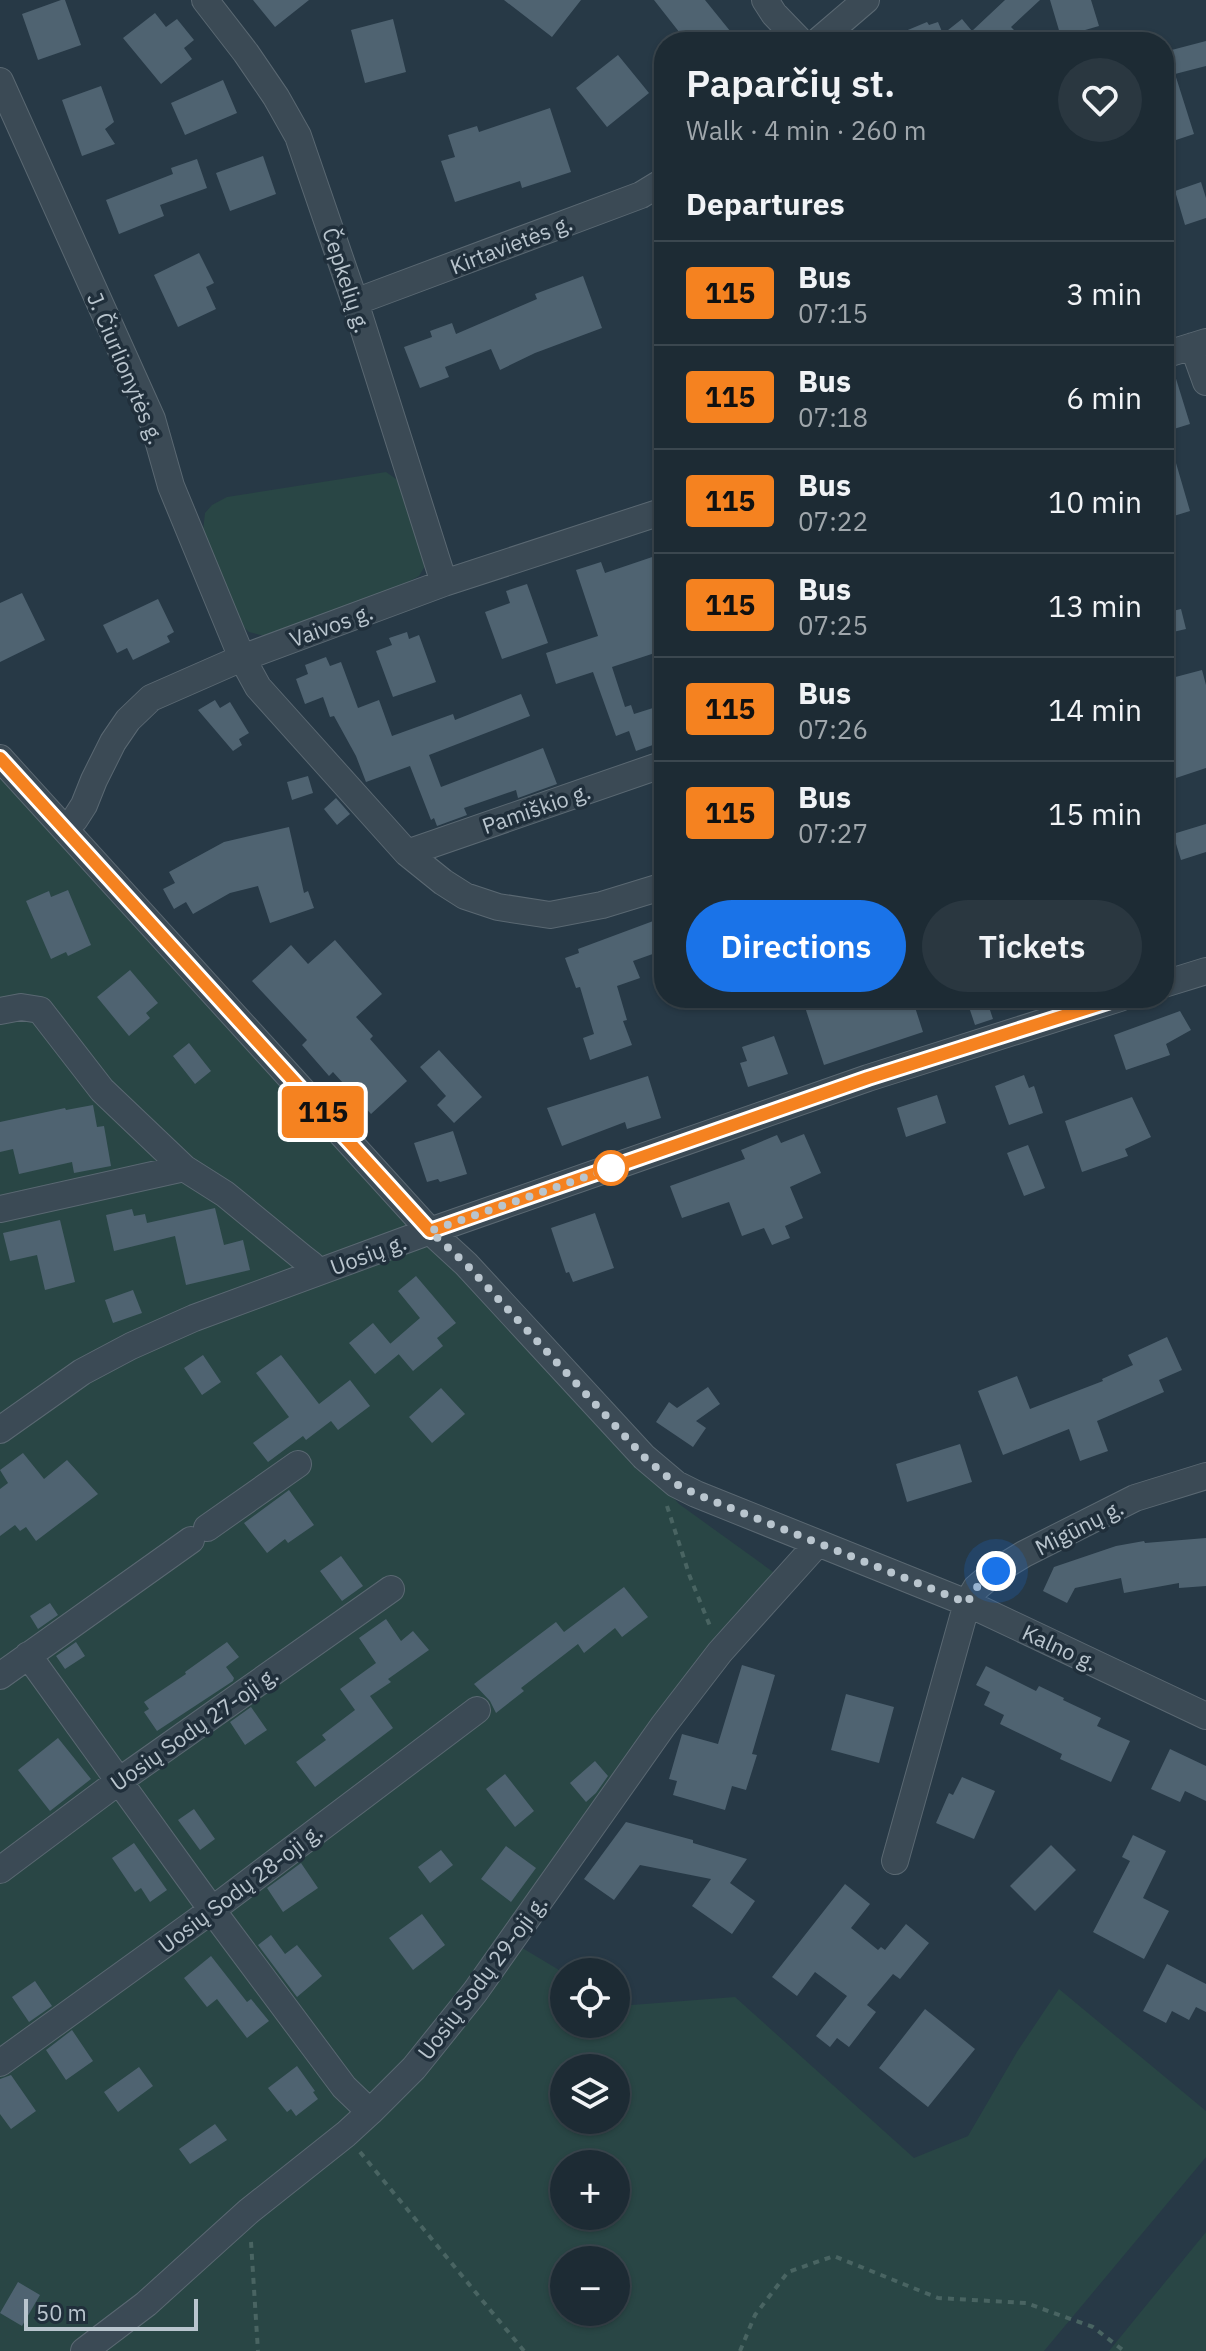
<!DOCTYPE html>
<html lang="en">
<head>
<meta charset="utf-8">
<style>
  body { margin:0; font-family:"IBM Plex Sans",sans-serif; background:#2a3740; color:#f1f3f6; height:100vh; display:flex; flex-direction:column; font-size:30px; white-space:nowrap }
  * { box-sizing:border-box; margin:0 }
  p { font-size:26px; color:#a0a7ac }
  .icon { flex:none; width:44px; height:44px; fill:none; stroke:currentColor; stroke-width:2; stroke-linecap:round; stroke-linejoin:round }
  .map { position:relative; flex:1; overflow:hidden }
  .panel { position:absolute; left:654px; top:32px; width:520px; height:976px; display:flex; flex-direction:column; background:#1d2b34; border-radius:32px; box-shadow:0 2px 6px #0004,0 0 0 2px #3b474f }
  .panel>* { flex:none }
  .badge { padding:0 16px; border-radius:6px; font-size:28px; line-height:52px }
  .tools { position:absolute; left:550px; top:1958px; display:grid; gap:16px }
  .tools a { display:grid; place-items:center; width:80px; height:80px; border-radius:50%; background:#1d2b34; box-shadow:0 2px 6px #0004,0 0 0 2px #3b474f; font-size:40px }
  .scale { position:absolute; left:24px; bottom:20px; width:174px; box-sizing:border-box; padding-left:8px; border:4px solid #b9c5ce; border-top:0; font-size:22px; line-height:28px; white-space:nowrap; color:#b9c5ce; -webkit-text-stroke:6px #202f3b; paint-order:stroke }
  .you { position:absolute; width:40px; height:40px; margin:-20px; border:6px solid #fff; border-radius:50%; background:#1a73e8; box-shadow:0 0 0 12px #1a73e833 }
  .map>.badge { position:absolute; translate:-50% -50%; box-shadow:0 0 0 4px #fff }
  h2 { padding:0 32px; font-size:30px; line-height:72px }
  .round { display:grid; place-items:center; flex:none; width:84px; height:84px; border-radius:42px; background:#2a3740 }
  .overview { display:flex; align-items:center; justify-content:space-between; height:136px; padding:0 32px }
  h1 { font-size:38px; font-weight:600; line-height:60px }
  .primary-button { display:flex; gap:16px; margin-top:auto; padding:16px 32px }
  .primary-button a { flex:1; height:92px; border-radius:48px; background:#1a73e8; color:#fff; font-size:32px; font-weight:600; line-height:92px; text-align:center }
  .primary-button a+a { background:#2a3740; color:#f1f3f6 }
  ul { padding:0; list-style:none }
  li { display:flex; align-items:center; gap:24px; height:104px; padding:0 32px; border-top:2px solid #3b474f }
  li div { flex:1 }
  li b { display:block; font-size:30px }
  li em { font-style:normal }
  li .badge { min-width:88px; font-weight:700; text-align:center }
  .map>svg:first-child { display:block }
</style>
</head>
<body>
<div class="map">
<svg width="1206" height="2351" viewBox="0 0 1206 2351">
  <rect width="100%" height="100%" fill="#273946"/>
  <path fill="#294645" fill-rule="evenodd" d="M 386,472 L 399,481 L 425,566 L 419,576 L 394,590 L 264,636 L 249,632 L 238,621 L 203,531 L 205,513 L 212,505 L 227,497 Z
    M 0,764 L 679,1504 L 794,1587 L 675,1719 L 519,1946 L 564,1973 L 564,2024 L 616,2024 L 616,2004 L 619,2006 L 735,1997 L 914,2158 L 968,2136 L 1017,2052 L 1059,1989 L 1206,2111 L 1206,2157 L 1044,2351 L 0,2351 ZM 564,2068 L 616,2068 L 616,2120 L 564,2120 ZM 564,2164 L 616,2164 L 616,2216 L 564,2216 ZM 564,2260 L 616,2260 L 616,2312 L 564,2312 Z
    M 1206,2232 L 1206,2351 L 1109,2351 Z"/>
  <path fill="#4f6371" d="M 61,0 L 65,0 L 81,45 L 38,60 L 22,14 Z
    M 253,0 L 309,0 L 275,27 Z
    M 504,0 L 581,0 L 552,37 Z
    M 654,0 L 705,0 L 739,42 L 687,42 Z
    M 1005,0 L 1040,0 L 1011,27 L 1026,42 L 879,42 L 927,22 L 929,25 L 938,22 L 943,34 L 962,19 L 972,31 Z
    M 1050,0 L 1091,0 L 1099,26 L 1061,37 Z
    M 155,13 L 166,27 L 177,19 L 194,40 L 184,48 L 192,59 L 161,84 L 123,38 Z
    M 393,19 L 406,72 L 365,83 L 351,30 Z
    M 1206,41 L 1206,66 L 1175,74 L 1194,134 L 1164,144 L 1164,52 Z
    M 618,55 L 649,93 L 607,127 L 576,88 Z
    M 223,80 L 237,113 L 185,135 L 171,103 Z
    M 101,86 L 114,122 L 105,129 L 115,144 L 82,156 L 62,100 Z
    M 550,108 L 571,172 L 522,188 L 520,181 L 455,202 L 441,161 L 455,157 L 448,135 L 477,126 L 479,132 Z
    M 263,156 L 276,194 L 230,211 L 216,173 Z
    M 197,159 L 207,188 L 160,205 L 164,216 L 119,234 L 106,200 L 173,174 L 171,168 Z
    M 1201,182 L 1206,198 L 1206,218 L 1185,225 L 1175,191 Z
    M 199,253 L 214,283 L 206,287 L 216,309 L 178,327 L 154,275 Z
    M 583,276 L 602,328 L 535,353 L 500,370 L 491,349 L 445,367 L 449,377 L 420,388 L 404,347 L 432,337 L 430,331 L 452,323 L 456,334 L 537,299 L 535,294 Z
    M 1173,369 L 1190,424 L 1164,432 L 1164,371 Z
    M 1164,439 L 1169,439 L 1190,511 L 1164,519 Z
    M 664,553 L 664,650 L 612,667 L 625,707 L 631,705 L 634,714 L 653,708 L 664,738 L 664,741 L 636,751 L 629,731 L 616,736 L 593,672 L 556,684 L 546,653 L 598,636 L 576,570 L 601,562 L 605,573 Z
    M 527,584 L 548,643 L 502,659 L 485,612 L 510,603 L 506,591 Z
    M 22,593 L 45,640 L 0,662 L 0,603 Z
    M 158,599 L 174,632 L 167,636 L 170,642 L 133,660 L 127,648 L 117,653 L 103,625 Z
    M 1181,609 L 1186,629 L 1164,634 L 1164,613 Z
    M 407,632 L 409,639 L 419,635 L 436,682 L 393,697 L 376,651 L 392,645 L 389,638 Z
    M 326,657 L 330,666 L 341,662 L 358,708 L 379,700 L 392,736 L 453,714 L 455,720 L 521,694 L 530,716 L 429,755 L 441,787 L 543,748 L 557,784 L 518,798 L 516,790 L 464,808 L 467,815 L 437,826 L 434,818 L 431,820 L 410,766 L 366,782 L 356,756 L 334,716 L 330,717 L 323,697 L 305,704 L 296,679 L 308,674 L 305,665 Z
    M 1202,670 L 1206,685 L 1206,768 L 1164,782 L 1164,680 Z
    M 215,700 L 220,708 L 230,702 L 249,733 L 239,739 L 242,745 L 233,751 L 198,710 Z
    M 308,776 L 313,793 L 292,800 L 287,782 Z
    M 336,798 L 350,814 L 337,825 L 324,809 Z
    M 1206,824 L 1206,852 L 1181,860 L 1173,834 Z
    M 289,827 L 304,893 L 308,891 L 314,908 L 270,923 L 258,886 L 230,893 L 193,914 L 186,902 L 174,909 L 163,889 L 175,883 L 169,872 L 224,842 Z
    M 68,890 L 91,945 L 68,956 L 66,952 L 51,959 L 26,901 L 49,891 L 51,897 Z
    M 664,917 L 664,950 L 633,961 L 640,978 L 617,986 L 627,1020 L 623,1021 L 632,1045 L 590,1060 L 583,1038 L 594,1034 L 580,987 L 576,988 L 565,958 L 579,953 L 578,949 Z
    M 335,940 L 382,994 L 356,1017 L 373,1036 L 370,1039 L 407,1081 L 371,1114 L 333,1072 L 329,1076 L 302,1045 L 307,1040 L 252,981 L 291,945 L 308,964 Z
    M 130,970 L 158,1003 L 146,1013 L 150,1018 L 129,1036 L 97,997 Z
    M 802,998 L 912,998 L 923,1032 L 824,1065 Z
    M 966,998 L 986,998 L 993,1019 L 975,1025 Z
    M 1180,1011 L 1191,1030 L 1166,1044 L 1170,1055 L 1126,1070 L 1114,1035 Z
    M 774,1036 L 788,1074 L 748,1087 L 740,1063 L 747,1061 L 742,1047 Z
    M 189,1043 L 211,1071 L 195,1084 L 173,1056 Z
    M 439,1050 L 482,1097 L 454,1123 L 437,1105 L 446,1096 L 420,1067 Z
    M 1024,1075 L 1029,1088 L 1034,1086 L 1043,1113 L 1009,1125 L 995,1086 Z
    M 648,1076 L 661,1118 L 627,1129 L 625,1122 L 562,1146 L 547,1108 Z
    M 937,1095 L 946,1123 L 906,1137 L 897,1108 Z
    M 1132,1097 L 1151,1137 L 1125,1149 L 1128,1156 L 1082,1172 L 1065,1121 Z
    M 93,1105 L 97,1127 L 104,1126 L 111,1166 L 74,1173 L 72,1162 L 19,1174 L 13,1149 L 0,1152 L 0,1122 L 65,1108 L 66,1110 Z
    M 453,1131 L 467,1174 L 440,1182 L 438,1179 L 427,1182 L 414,1143 Z
    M 804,1134 L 821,1173 L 790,1187 L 803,1218 L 785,1226 L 790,1238 L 772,1245 L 764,1228 L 742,1236 L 729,1202 L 682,1218 L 670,1186 L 745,1159 L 741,1150 L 777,1135 L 781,1143 Z
    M 1028,1145 L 1045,1188 L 1024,1196 L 1007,1153 Z
    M 215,1208 L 224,1245 L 243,1240 L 250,1270 L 186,1285 L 175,1236 L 114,1251 L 106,1215 L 132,1209 L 134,1216 L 145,1214 L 147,1223 Z
    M 595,1213 L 614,1268 L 573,1282 L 569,1272 L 566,1273 L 551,1228 Z
    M 60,1220 L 75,1282 L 45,1290 L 37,1255 L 10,1261 L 3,1233 Z
    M 416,1276 L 456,1323 L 437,1338 L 443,1346 L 413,1371 L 390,1344 L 420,1318 L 398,1291 Z
    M 133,1290 L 142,1313 L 113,1323 L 105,1300 Z
    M 373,1323 L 399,1354 L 375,1374 L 349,1343 Z
    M 1167,1337 L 1182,1370 L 1159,1380 L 1164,1392 L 1097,1421 L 1108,1451 L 1080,1461 L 1069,1429 L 1003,1455 L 978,1391 L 1017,1376 L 1030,1409 L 1103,1381 L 1102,1379 L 1133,1365 L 1128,1355 Z
    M 203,1355 L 221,1382 L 202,1395 L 184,1368 Z
    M 281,1355 L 319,1404 L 350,1380 L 370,1406 L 338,1430 L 331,1421 L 306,1440 L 303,1436 L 268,1462 L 253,1443 L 289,1417 L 256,1373 Z
    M 708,1387 L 720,1404 L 696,1421 L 706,1428 L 693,1447 L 656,1422 L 669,1402 L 677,1408 Z
    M 441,1388 L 465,1414 L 432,1443 L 409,1417 Z
    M 960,1444 L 972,1482 L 907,1502 L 896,1464 Z
    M 23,1453 L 44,1479 L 67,1460 L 98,1494 L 36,1541 L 26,1527 L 20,1531 L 15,1525 L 0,1536 L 0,1489 L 8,1483 L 0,1470 Z
    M 289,1490 L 314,1525 L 288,1543 L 285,1539 L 267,1553 L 244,1523 Z
    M 1206,1538 L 1206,1586 L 1179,1588 L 1179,1583 L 1124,1593 L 1121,1578 L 1075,1588 L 1067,1603 L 1043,1591 L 1054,1567 L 1116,1546 L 1144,1541 L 1145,1543 Z
    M 341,1556 L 363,1586 L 342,1601 L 320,1571 Z
    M 624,1587 L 648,1617 L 622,1637 L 615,1628 L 584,1653 L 578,1644 L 521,1688 L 524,1691 L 496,1713 L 490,1701 L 474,1684 L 556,1622 L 564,1632 Z
    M 50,1603 L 58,1615 L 38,1629 L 30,1616 Z
    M 386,1619 L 401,1641 L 413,1631 L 429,1650 L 388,1679 L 391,1682 L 370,1696 L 393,1728 L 315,1787 L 296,1762 L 326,1740 L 322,1735 L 355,1710 L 340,1689 L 376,1663 L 359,1638 Z
    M 76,1642 L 85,1656 L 65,1669 L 56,1656 Z
    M 227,1642 L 239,1657 L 226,1667 L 234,1678 L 233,1681 L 157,1731 L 144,1712 L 149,1709 L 144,1702 L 186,1674 L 185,1672 Z
    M 742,1665 L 775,1675 L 752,1754 L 757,1755 L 746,1790 L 732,1786 L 725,1810 L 673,1795 L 677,1781 L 669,1779 L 682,1734 L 718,1744 Z
    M 986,1666 L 1036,1691 L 1039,1686 L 1064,1698 L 1063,1700 L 1101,1718 L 1097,1726 L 1130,1741 L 1111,1782 L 1060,1759 L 1062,1754 L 1000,1724 L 1004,1715 L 984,1705 L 990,1692 L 976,1685 Z
    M 846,1694 L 894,1707 L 879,1763 L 831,1750 Z
    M 251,1707 L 267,1730 L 245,1745 L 230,1722 Z
    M 58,1738 L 91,1779 L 50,1811 L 18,1770 Z
    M 1170,1749 L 1206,1766 L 1206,1801 L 1185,1791 L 1180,1802 L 1151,1789 Z
    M 595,1761 L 608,1776 L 596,1793 L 586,1802 L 570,1783 Z
    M 505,1774 L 534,1811 L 515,1827 L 486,1789 Z
    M 962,1777 L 995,1791 L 974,1839 L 936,1823 L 949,1793 L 953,1795 Z
    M 194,1809 L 215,1839 L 200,1850 L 178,1820 Z
    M 626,1822 L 693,1840 L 693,1843 L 747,1859 L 730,1883 L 755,1901 L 732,1934 L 692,1906 L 711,1879 L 640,1865 L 614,1900 L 584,1879 Z
    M 1133,1835 L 1166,1851 L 1143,1898 L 1169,1911 L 1144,1959 L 1093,1932 L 1130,1861 L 1122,1857 Z
    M 134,1843 L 167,1890 L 150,1902 L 141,1888 L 135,1892 L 112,1858 Z
    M 1051,1845 L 1076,1870 L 1035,1911 L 1010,1886 Z
    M 506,1846 L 536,1868 L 511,1902 L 481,1879 Z
    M 441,1850 L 453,1865 L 430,1883 L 418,1867 Z
    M 301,1863 L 318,1888 L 283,1912 L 267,1888 Z
    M 845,1884 L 870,1904 L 851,1928 L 878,1950 L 881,1947 L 885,1950 L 906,1924 L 929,1943 L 900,1979 L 893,1974 L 867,2005 L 876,2012 L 849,2047 L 837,2038 L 830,2047 L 816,2036 L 847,1996 L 815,1972 L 797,1996 L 772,1977 Z
    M 422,1914 L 445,1945 L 413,1970 L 389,1938 Z
    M 271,1935 L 285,1954 L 297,1945 L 322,1976 L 297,1997 L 258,1945 Z
    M 211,1956 L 247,2002 L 251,1999 L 269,2021 L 247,2038 L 217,1999 L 207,2007 L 184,1978 Z
    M 1167,1964 L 1206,1984 L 1206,2012 L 1196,2007 L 1189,2020 L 1172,2011 L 1166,2023 L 1143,2011 Z
    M 35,1981 L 52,2006 L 29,2022 L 12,1997 Z
    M 925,2009 L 975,2049 L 928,2107 L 879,2068 Z
    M 72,2030 L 93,2061 L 66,2080 L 46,2050 Z
    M 297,2066 L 315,2091 L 313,2092 L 318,2099 L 296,2116 L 291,2109 L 287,2112 L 268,2088 Z
    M 139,2067 L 153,2086 L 118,2112 L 104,2092 Z
    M 11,2075 L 36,2111 L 11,2129 L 0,2114 L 0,2079 Z
    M 215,2124 L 227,2140 L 190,2164 L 179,2149 Z
    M 18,2282 L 40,2295 L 22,2326 L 0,2313 Z"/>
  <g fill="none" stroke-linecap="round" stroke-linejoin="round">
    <defs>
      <path id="minor" d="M 205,0 L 246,53 L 276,97 L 298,136 L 355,302 L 444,583
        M 765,0 L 774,14 L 801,42
        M 817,42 L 866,0
        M 0,81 L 152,419 L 171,486 L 242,658 L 258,687 L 407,853 L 443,882 L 465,896 L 498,907 L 550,915 L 602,905 L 664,886
        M 355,302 L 641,195 L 664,181
        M 1193,346 L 1206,382
        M 1164,355 L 1206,342
        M 0,758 L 430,1231 L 466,1264 L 644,1457 L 676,1484 L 696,1494 L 967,1603 L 1206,1716
        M 66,828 L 75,819 L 84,805 L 94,780 L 113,742 L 128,720 L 151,698 L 242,658 L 444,583 L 664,511
        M 407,853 L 664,764
        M 1164,984 L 1206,971
        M 0,1011 L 21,1007 L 40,1010 L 102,1090 L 184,1168 L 225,1194 L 303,1258 L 312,1265 L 315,1273
        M 0,1209 L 184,1168
        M 0,1430 L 82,1372 L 131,1346 L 194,1318 L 430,1231 L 868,1078 L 1120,998
        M 207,1528 L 298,1464
        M 28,1655 L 212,1910 L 344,2087 L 370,2112
        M 0,1676 L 191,1540
        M 895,1861 L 967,1603 L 976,1588 L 996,1571 L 1024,1554 L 1135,1498 L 1206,1476
        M 0,1870 L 119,1781 L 391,1589
        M 0,2063 L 212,1910 L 477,1710
        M 84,2351 L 146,2304 L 249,2211 L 346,2134 L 370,2112 L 414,2068 L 475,1992 L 663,1726 L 720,1652 L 818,1543"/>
    </defs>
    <use href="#minor" stroke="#5a6872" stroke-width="28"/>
    <path stroke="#496462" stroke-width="4" stroke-dasharray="6 6" stroke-linecap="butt" d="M 667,1506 L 690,1577 L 710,1626
      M 360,2152 L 524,2351
      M 251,2242 L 258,2351
      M 740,2351 L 755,2315 L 788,2272 L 834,2256 L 938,2298 L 1026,2303 L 1093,2327 L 1124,2351"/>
    <use href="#minor" stroke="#3b4a55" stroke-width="26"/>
  </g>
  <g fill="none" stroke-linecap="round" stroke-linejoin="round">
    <defs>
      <path id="line" d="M 0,758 L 430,1231 L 868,1078 L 1120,998"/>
    </defs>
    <use href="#line" stroke="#fff" stroke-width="18"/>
    <use href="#line" stroke="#f58220" stroke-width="12"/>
    <path stroke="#b9c5ce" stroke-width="8" stroke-dasharray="0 14.4" d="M 611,1168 L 430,1231 L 466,1264 L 644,1457 L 676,1484 L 696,1494 L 967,1603 L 976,1588 L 996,1571"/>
  </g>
  <circle fill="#fff" stroke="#f58220" stroke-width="4" cx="611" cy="1168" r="16"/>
  <g text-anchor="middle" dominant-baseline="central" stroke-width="7" stroke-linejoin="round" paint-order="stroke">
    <g font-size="22" fill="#b9c5ce" stroke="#202f3b">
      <text transform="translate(511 244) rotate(-21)">Kirtavietės g.</text>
      <text transform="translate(347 280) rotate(72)">Čepkelių g.</text>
      <text transform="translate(126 368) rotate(67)">J. Čiurlionytės g.</text>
      <text transform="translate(331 625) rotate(-20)">Vaivos g.</text>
      <text transform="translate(536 808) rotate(-19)">Pamiškio g.</text>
      <text transform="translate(368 1254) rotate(-20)">Uosių g.</text>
      <text transform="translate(1079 1527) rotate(-27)">Migūnų g.</text>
      <text transform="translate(1060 1647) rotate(25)">Kalno g.</text>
      <text transform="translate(194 1728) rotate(-35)">Uosių Sodų 27-oji g.</text>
      <text transform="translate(240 1888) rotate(-37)">Uosių Sodų 28-oji g.</text>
      <text transform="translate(482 1977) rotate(-53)">Uosių Sodų 29-oji g.</text>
    </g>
  </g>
</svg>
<div class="tools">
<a><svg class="icon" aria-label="locate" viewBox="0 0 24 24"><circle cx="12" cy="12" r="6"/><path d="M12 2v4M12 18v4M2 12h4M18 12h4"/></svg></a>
<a><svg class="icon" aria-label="layers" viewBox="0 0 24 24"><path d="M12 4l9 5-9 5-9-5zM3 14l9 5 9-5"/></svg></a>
<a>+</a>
<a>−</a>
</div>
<div class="scale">50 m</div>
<div class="you" style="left:996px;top:1571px"></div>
<b class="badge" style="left:323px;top:1112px;background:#f58220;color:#111">115</b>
<section class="panel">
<div class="overview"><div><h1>Paparčių st.</h1><p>Walk · 4 min · 260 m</p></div><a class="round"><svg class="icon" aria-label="heart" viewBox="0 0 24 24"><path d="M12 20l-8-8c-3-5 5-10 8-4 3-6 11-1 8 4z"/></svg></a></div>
<h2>Departures</h2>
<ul>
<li><span class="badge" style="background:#f58220;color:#111">115</span><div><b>Bus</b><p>07:15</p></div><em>3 min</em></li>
<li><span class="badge" style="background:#f58220;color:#111">115</span><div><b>Bus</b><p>07:18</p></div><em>6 min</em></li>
<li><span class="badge" style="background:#f58220;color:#111">115</span><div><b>Bus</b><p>07:22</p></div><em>10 min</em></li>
<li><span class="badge" style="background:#f58220;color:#111">115</span><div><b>Bus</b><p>07:25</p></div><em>13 min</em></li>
<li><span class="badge" style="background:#f58220;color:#111">115</span><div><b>Bus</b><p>07:26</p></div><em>14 min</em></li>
<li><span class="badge" style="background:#f58220;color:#111">115</span><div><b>Bus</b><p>07:27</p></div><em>15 min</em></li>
</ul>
<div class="primary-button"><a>Directions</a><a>Tickets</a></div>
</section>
</div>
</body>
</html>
